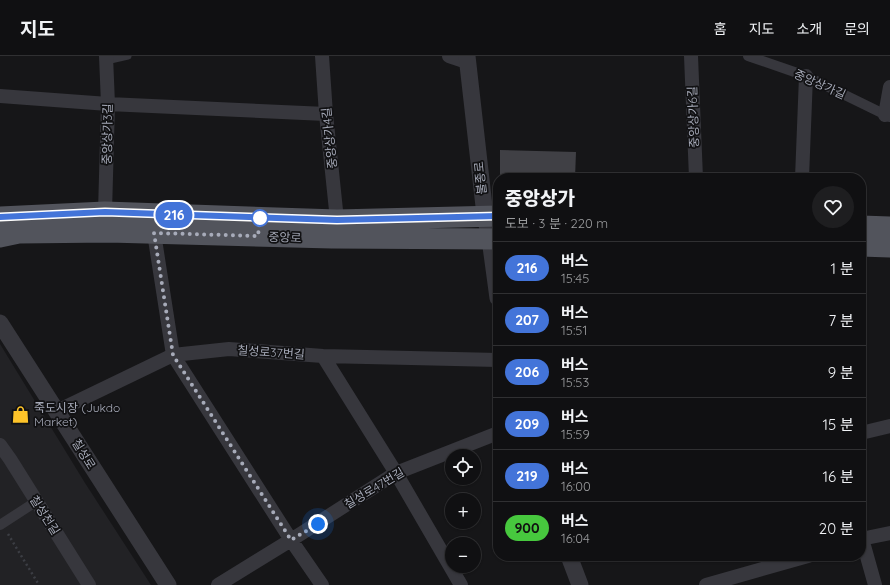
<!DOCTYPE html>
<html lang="ko">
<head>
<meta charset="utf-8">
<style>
  body { margin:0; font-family:Quicksand,"Noto Sans KR",sans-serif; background:#1e1e20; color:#f1f3f6; height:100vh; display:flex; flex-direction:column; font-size:15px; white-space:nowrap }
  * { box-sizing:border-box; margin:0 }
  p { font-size:13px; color:#9c9d9f }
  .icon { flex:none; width:22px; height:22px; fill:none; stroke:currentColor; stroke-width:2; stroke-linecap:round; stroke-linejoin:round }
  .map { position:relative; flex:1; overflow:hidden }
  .details { position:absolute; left:493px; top:117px; width:373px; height:388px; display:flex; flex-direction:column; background:#101012; border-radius:16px; box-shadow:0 1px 3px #0004,0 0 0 1px #303032 }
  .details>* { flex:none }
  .badge { padding:0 8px; border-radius:13px; font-size:14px; line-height:26px }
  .controls { position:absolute; left:445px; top:393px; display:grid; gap:8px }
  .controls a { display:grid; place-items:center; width:36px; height:36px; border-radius:50%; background:#101012; box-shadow:0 1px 3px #0004,0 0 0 1px #303032; font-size:20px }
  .you { position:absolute; width:20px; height:20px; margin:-10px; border:3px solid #fff; border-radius:50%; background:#1a73e8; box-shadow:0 0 0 6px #1a73e833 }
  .map>.badge { position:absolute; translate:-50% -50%; box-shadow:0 0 0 2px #fff }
  .round { display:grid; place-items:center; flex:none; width:42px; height:42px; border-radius:21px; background:#1e1e20 }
  .overview { display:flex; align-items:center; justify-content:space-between; height:68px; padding:0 12px }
  h1 { font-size:19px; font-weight:800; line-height:30px }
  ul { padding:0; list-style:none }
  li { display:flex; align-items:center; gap:12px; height:52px; padding:0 12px; border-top:1px solid #303032 }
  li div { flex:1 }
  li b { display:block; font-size:15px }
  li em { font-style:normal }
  li .badge { min-width:44px; font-weight:700; text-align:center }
  header { display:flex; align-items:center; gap:24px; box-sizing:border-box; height:56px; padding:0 20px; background:#101012; border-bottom:1px solid #303032 }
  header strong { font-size:19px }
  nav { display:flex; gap:22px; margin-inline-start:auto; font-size:14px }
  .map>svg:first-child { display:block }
</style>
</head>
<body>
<header>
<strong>지도</strong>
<nav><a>홈</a><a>지도</a><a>소개</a><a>문의</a></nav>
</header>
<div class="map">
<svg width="890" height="529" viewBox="0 0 890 529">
  <rect width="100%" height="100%" fill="#161618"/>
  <path fill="#222225" d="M 0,288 L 85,427 L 151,529 L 0,529 Z"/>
  <path fill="#404045" d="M 500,94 L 576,96 L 575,122 L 500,122 Z"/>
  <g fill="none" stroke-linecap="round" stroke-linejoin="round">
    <path stroke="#3c3e44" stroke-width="2.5" stroke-dasharray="2 3" stroke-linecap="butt" d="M 8,478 L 39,529"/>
    <path stroke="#37373d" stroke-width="7" d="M 106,5 L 128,0"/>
    <path stroke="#37373d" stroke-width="10" d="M 748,0 L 806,20 L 890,61
      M 0,469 L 37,445"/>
    <path stroke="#37373d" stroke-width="14" d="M 322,0 L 326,58 L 337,164
      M 449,0 L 467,6
      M 691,0 L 696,122
      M 0,40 L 108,48 L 326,58
      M 885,59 L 890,31
      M 802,122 L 806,20
      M 105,156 L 108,48 L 106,0
      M 154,177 L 173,299 L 291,484 L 322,529
      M 323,300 L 396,417 L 461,529
      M 57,355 L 173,299 L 229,293 L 323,300 L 498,304
      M 861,377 L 890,370
      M 0,389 L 10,403 L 89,529
      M 861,479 L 875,529
      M 861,483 L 890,477
      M 218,529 L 291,484 L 396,417 L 498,377
      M 706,529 L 808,500"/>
    <path stroke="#37373d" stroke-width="17" d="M 467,0 L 485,159 L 490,183 L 498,242
      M 0,267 L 168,529
      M 569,500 L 580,529"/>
    <path stroke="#52545c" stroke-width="21" d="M 0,161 L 105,156 L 337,164 L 498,160
      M 861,170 L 890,171
      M 0,181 L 19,177 L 109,176 L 332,182 L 498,183
      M 861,190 L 890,191"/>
  </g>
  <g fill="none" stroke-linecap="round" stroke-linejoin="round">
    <defs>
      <path id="line" d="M 0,161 L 105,156 L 337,164 L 498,160"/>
    </defs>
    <use href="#line" stroke="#fff" stroke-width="9"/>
    <use href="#line" stroke="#4374d9" stroke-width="6"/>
    <path stroke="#a7abb9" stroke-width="4" stroke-dasharray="0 7.2" d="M 260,162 L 258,180 L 154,177 L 173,299 L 291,484 L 318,468"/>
  </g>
  <defs>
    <symbol id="shop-bare" viewBox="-9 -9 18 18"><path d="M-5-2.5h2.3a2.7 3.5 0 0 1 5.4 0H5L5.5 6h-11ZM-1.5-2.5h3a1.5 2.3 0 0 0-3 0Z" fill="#fdc329" stroke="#111113" stroke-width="2.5" paint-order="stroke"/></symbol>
  </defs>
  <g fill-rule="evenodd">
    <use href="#shop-bare" x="8" y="346" width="25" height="25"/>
  </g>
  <circle fill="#fff" stroke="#4374d9" stroke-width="2" cx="260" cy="162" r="8"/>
  <g text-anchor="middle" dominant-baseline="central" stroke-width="3.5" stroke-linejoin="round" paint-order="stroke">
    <g font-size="12" fill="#a7abb9" stroke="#111113">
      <text transform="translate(820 28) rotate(24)">중앙상가길</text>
      <text transform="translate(693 61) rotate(-92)">중앙상가6길</text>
      <text transform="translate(107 78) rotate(-89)">중앙상가3길</text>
      <text transform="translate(329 82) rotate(-96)">중앙상가4길</text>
      <text transform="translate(480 122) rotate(-96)">불종로</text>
      <text transform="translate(285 181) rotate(2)">중앙로</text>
      <text transform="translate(271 296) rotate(4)">칠성로37번길</text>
      <text transform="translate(84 398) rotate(58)">칠성로</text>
      <text transform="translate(374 432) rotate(-31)">칠성로47번길</text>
      <text transform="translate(45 459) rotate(57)">칠성천길</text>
    </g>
    <g font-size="12" fill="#a7abb9" stroke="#111113" text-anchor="start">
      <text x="34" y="351">죽도시장 (Jukdo<tspan x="34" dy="14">Market)</tspan></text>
    </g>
  </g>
</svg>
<div class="controls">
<a><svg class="icon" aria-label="locate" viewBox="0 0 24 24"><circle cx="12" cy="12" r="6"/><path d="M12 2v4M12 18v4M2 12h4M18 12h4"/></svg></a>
<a>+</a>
<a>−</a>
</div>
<div class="you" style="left:318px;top:468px"></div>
<b class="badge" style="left:174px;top:159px;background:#4374d9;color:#fff">216</b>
<section class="details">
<div class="overview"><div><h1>중앙상가</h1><p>도보 · 3 분 · 220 m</p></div><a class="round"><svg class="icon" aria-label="heart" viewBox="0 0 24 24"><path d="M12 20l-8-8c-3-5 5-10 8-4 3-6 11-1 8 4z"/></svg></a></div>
<ul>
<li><span class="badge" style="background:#4374d9;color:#fff">216</span><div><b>버스</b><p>15:45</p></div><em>1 분</em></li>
<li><span class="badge" style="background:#4374d9;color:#fff">207</span><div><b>버스</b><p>15:51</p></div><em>7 분</em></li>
<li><span class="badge" style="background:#4374d9;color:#fff">206</span><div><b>버스</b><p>15:53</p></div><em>9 분</em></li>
<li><span class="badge" style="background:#4374d9;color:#fff">209</span><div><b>버스</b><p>15:59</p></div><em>15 분</em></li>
<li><span class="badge" style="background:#4374d9;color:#fff">219</span><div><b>버스</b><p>16:00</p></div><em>16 분</em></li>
<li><span class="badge" style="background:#47c83e;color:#111">900</span><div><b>버스</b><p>16:04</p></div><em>20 분</em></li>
</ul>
</section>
</div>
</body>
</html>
